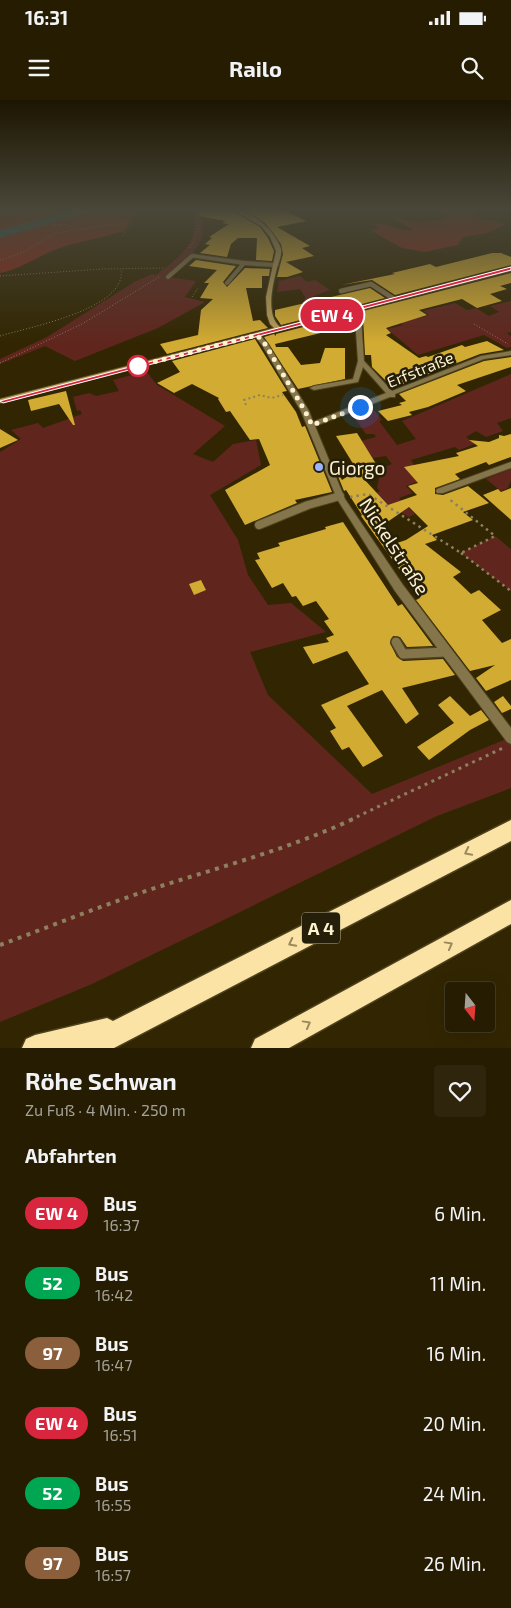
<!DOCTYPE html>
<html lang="de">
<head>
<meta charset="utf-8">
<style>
  body { margin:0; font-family:"Exo 2",sans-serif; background:#2e250c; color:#f1f3f6; height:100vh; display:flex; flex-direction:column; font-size:19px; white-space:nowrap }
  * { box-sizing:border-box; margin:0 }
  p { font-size:16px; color:#a4a199 }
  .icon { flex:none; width:28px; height:28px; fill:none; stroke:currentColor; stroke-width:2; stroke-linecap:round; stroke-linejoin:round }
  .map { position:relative; height:948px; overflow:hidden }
  .sheet { display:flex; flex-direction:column; background:#261c02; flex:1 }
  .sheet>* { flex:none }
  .badge { padding:0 10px; border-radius:16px; font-size:18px; line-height:32px }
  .needle { width:32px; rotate:163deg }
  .fabs { position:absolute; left:445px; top:882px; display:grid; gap:10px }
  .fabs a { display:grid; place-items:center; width:50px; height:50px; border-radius:5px; background:#261c02; box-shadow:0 5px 20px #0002,0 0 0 1px #423a24; font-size:25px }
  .you { position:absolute; width:25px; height:25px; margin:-12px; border:4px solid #fff; border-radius:50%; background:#1a73e8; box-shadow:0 0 0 8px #1a73e833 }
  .map>.badge { position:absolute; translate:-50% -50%; box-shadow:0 0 0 2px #fff }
  h2 { padding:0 25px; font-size:19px; line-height:45px }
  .round { display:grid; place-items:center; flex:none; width:52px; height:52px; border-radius:5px; background:#2e250c }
  .headline { display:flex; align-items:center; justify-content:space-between; height:85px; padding:0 25px }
  h1 { font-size:24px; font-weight:700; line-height:38px }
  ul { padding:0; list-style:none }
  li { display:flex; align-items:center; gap:15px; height:70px; padding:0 25px }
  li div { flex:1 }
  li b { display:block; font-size:19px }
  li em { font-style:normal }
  li .badge { min-width:55px; font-weight:700; text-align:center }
  .status { display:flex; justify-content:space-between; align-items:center; height:35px; padding:0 25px; background:#261c02; direction:ltr }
  .status svg { height:14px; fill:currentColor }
  header { display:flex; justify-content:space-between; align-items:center; height:65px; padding:0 25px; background:#261c02; font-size:22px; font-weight:700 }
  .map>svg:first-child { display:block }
</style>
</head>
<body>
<div class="status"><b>16:31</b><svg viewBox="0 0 49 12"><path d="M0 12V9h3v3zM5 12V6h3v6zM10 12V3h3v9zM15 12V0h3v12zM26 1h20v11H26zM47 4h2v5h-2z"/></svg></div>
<header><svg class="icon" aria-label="menu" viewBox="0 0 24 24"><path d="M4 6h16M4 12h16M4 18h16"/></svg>Railo<svg class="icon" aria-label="search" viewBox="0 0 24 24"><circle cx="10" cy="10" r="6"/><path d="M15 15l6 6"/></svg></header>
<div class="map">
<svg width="511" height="948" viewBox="0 0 511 948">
  <rect width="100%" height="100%" fill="#322602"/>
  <path fill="#60261e" d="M 0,110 L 59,110 L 50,113 L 0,118 Z
    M 192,110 L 197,110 C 199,115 202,120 203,125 C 206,146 181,165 168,177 L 196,181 L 185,197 L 205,202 L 158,228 L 75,261 L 45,246 L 0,264 L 0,259 L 47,237 L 136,181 L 152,174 L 156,175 C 171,164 195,146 194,126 C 194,121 193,115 192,110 Z
    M 300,176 L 307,182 L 315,180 L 330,190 L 311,197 L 311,200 L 304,202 L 305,197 L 300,189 L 277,192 L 279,181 Z
    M 511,201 L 511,232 L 507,233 L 511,236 L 511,247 L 507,248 L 484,235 L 418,255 L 387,229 L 403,225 L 398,220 C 407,218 424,218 429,215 L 423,211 L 455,203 L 467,210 L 476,208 L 489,216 L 499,212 L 490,206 Z
    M 146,271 L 157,285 L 225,326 L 193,354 L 213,362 L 233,344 L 256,340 L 261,365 L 210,395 L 238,440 L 248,475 L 268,505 L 291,503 L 326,532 L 250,552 L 268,595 L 372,694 L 511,637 L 511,688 L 437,716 L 92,884 L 0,922 L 0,352 L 21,339 L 11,330 L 38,323 L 43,328 L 82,314 L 80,310 L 77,311 L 73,297 L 89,293 L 96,296 L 119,291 L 113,280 Z
    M 511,274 L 511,318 L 497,323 L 503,331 L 486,337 L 476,331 L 466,337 L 475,344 L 459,350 L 455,347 L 411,360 L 422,380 L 406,386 L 413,393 L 399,398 L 415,414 L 409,417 L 373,395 L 380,391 L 377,388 L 381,369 L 392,364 L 386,356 L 373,358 L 361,341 L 376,337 L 374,334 L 366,334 L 354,317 L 375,311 L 382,320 L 379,321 L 397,345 L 416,339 L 402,321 Z
    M 511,369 L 511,380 L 508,388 L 501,391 L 486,379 Z
    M 495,436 L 511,449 L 511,491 L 461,453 Z"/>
  <path fill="#8b2519" d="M 59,110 L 136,110 L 124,131 C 102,138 79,141 57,149 C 38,156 21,169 0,173 L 0,118 L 50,113 Z
    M 431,110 L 476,110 L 474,115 L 479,118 L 506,124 L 488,133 L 463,137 L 458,145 L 425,152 L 402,148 L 370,130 L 380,128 L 373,124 C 388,121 398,133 413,130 L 392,117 C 399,116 401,119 407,121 C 420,124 438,122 449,116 Z"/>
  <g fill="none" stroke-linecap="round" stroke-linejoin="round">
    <path fill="#2c5e67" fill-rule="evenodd" d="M 88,110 L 79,115 L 0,138 L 0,130 L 72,110 Z"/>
  </g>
  <path fill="#d2ab32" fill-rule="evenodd" d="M 200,110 L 231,110 L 260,127 L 268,138 L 274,151 L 272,161 L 256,160 L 257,138 L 238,138 L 231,144 L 227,157 L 200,153 L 210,145 L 205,144 L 212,138 L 209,137 L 229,124 L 222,123 L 226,121 L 199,116 Z
    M 244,110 L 284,110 L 306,121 L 277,127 L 310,146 L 302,148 L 314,156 L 286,162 L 303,172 L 287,177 L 277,177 L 283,154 L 281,144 L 265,123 Z
    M 492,153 L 501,153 L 511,157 L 511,165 L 395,195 L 372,180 L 341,185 L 395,174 L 392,173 L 430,164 L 436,167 Z
    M 196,160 L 236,166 L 223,182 L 227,187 L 245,168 L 270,169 L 269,176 L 262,176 L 262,188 L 246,188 L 253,221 L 260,220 L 268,228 L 167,254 L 160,244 L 198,235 L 201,210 L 213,199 L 200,198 L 209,183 L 204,183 L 217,170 L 189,166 Z
    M 511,173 L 511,183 L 500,186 L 507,189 L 490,194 L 502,201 L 477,208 L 462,199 L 419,210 L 427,215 L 386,228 L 391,233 L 386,235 L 419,258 L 426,256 L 428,257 L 462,245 L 465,247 L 487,241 L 504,250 L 480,254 L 393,288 L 372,267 L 371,255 L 365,255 L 363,217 L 359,212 Z
    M 370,188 L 385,198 L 281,225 L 275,216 L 275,210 Z
    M 350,215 L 353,218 L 354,225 L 275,244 L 276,247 L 288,247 L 301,265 L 320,263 L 325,248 L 345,248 L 345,279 L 298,289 L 264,237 L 274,234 L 276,236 L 276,234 Z
    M 255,239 L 287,291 L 282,292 L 296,312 L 302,327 L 305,326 L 332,392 L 295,400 L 297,403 L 245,425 L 225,390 L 270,365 L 259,339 L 250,340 L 230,311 L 226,312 L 218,299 L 219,298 L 192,284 L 174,293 L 157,283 L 180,272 L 172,261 Z
    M 511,257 L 511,267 L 457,285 L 466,291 L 428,307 L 409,312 L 403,306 L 412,315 L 388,321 L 378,311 L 402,305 L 399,303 L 406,301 L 399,294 L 484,261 Z
    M 66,291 L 75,325 L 73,325 L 59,304 L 31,311 L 28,300 Z
    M 0,329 L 18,340 L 0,348 Z
    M 357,333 L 378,367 L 375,367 L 380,374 L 362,377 L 388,405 L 417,395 L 408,386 L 418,383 L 404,367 L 459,356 L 456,353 L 478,346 L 469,340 L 489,342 L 499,338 L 499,335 L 504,336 L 511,334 L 511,357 L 489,365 L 486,362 L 455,374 L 460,379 L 435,388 L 435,394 L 443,395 L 468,386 L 489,403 L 463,412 L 473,420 L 432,435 L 437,440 L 425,444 L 461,472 L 453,477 L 471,494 L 479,490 L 501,510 L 482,520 L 502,543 L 511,539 L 511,580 L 486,591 L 476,578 L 495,565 L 470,571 L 416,500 L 420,498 L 361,416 L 362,415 L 346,390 L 344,391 L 335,369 L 342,380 L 356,371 L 360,375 L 336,336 ZM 409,407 L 428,426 L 406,440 L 397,443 L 383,425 Z
    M 511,388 L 511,420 L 483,395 L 498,389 L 501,392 Z
    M 343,422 L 398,506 L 402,504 L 433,546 L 407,547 L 400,537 L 393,536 L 390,543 L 397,557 L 403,561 L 443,559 L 455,575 L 402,588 L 419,614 L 406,624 L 382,590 L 347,606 L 383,656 L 363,667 L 349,647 L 342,650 L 330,631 L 336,628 L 321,605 L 369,584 L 347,551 L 313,564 L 303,547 L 329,542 L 326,538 L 334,535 L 324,521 L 329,519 L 316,501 L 303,506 L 296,496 L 292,497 L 283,483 L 272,488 L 255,460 L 260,459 L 257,453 L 280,446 L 278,443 L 326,429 L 325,427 Z
    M 201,480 L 206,490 L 194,495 L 189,484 Z
    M 450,596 L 470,616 L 481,610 L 489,620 L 470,630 L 429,660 L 417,647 L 454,623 L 438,605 Z
    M 503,596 L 511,606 L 511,609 L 502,613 L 494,602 Z"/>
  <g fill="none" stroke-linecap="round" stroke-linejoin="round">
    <defs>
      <path id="lane-far3" d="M 168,177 L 192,156
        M 227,183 L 244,163"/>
      <path id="lane-far2" d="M 341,191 L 371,184 L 394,199"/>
      <path id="lane-far1" d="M 259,425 L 308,405 L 340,396"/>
      <path id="lane" d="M 396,542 L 403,554 L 446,552"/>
      <path id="street" d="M 192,154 L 244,161 L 276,163 L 279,165 L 276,167 L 244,165 L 190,157 Z
        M 351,208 L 361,217 L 364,261 L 392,291 L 481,256 L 511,251 L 511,255 L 484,259 L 395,294 L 395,297 L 390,297 L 315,326 L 345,399 L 403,485 L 511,628 L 511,644 L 507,642 L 395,491 L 337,399 L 301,311 L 262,245 L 254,235 L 259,234 L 268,244 L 309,311 L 313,322 L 386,293 L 363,267 L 358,282 L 314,290 L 310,288 L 314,286 L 353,279 L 358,261 L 355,217 L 348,210 Z
        M 511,362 L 511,368 L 443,393 L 437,393 L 436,391 L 437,389 Z"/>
      <path id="secondary" d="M 233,110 C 243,110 253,115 261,122 C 269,128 278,139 281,149 C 282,155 279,162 277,168 C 273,184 265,214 280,227 L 511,167 L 511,171 L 0,303 L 0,299 L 274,228 L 270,224 L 267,215 L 266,197 L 276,151 L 270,137 L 261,126 Z"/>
      <path id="highway" d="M 511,720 L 511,741 L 114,948 L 22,948 L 26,939 L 35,935 L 107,918 L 113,921 Z
        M 511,800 L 511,824 L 289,948 L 251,948 L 255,939 Z"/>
    </defs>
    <use href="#lane-far3" stroke="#4e421f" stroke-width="5"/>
    <use href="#lane-far2" stroke="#4e421f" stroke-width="5.5"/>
    <use href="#lane-far1" stroke="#4e421f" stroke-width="10"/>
    <use href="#lane" stroke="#4e421f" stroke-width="12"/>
    <use href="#street" stroke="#4e421f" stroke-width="2"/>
    <use href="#secondary" stroke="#4e421f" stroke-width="2"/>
    <use href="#highway" stroke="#4e421f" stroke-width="3"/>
    <path stroke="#8c805e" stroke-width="1" stroke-dasharray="1 2" stroke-linecap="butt" d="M 52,125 L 68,125 L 74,128
      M 123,136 L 138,110
      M 190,148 L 199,130 L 196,110
      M 0,160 L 22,153 L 55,133 L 130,122
      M 0,176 L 102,169 L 165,168
      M 192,197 L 198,188
      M 474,224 L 508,244
      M 0,236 C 29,227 128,209 121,169
      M 0,263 L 82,224 L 159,177"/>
    <path stroke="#8c805e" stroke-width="2" stroke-dasharray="2 3" stroke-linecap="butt" d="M 246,305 L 244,300 L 260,295 L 271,298 L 283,295"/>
    <path stroke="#8c805e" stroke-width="2.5" stroke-dasharray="2.5 4" stroke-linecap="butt" d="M 350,397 L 368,394 L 461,453 L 495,436 L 448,398
      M 461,453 L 511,491"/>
    <path stroke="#8c805e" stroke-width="3" stroke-dasharray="3 4.5" stroke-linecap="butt" d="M 350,720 L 503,648"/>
    <path stroke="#8c805e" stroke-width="4" stroke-dasharray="4 5.5" stroke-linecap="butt" d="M 0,845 C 46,828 93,809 140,793 C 211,769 285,751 353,719"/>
    <use href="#lane-far3" stroke="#84754b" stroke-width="4"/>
    <use href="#lane-far2" stroke="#84754b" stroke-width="4.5"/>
    <use href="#lane-far1" stroke="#84754b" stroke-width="8"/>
    <use href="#lane" stroke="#84754b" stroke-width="9"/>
    <use href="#street" fill="#84754b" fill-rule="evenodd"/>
    <use href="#secondary" fill="#b9a05a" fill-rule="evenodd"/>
    <use href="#highway" fill="#fae3a4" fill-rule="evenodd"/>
  </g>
  <defs><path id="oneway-chevron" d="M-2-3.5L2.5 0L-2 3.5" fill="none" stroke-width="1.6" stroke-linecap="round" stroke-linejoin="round" transform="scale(1.25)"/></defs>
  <g stroke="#9a8a5e">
    <use href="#oneway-chevron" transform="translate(468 752) rotate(153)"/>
    <use href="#oneway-chevron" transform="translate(292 843) rotate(153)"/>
    <use href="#oneway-chevron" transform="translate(449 845) rotate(-29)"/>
    <use href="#oneway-chevron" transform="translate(307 924) rotate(-29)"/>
  </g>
  <linearGradient id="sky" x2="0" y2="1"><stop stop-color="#1c1501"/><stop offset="0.45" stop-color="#494739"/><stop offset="1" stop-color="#494739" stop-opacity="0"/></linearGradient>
  <rect width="511" height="243" fill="url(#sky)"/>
  <path fill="#d7263d" stroke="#fff" d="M 511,167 L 511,170 L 3,303 L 0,301 Z"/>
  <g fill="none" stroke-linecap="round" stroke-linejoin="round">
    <path stroke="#fdf1d0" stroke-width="5" stroke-dasharray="0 9" d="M 138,266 L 257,235 L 265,244 L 305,311 L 312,325 L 360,307"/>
  </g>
  <circle fill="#fff" stroke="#d7263d" stroke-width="2.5" cx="138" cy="266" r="10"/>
  <circle fill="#9db4fd" stroke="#251e09" stroke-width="2" cx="319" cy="367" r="5"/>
  <g text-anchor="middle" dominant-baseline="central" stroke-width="5" stroke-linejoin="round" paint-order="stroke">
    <g font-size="16" fill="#fdf1d0" stroke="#251e09">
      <text transform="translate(420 269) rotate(-22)">Erfstraße</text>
    </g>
    <rect fill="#251e09" stroke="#bcb294" stroke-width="1" x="302" y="812.5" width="38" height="31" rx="4"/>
    <g font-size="18" font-weight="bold" fill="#fdf1d0">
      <text x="321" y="828">A 4</text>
    </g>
    <g font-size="19" fill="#fdf1d0" stroke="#251e09" text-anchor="start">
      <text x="329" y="367">Giorgo</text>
    </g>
    <g font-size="19" fill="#fdf1d0" stroke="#251e09">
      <text transform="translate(395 446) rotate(57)">Nickelstraße</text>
    </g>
  </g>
</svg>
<div class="fabs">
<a><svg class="needle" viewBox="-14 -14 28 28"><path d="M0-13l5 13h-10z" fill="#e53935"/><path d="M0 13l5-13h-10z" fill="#a4a199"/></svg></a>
</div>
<div class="you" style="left:360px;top:307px"></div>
<b class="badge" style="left:332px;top:215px;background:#d7263d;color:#fff">EW 4</b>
</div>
<section class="sheet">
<div class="headline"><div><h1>Röhe Schwan</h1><p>Zu Fuß · 4 Min. · 250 m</p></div><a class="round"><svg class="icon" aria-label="heart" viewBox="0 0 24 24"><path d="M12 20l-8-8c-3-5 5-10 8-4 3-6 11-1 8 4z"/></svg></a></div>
<h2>Abfahrten</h2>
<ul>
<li><span class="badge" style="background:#d7263d;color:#fff">EW 4</span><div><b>Bus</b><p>16:37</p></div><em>6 Min.</em></li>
<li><span class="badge" style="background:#00a651;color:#fff">52</span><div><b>Bus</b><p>16:42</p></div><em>11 Min.</em></li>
<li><span class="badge" style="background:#8b5e3c;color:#fff">97</span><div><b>Bus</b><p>16:47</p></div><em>16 Min.</em></li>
<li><span class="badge" style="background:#d7263d;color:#fff">EW 4</span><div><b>Bus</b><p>16:51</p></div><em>20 Min.</em></li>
<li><span class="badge" style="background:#00a651;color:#fff">52</span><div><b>Bus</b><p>16:55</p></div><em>24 Min.</em></li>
<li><span class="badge" style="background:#8b5e3c;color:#fff">97</span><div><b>Bus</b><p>16:57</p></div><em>26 Min.</em></li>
</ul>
</section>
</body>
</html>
